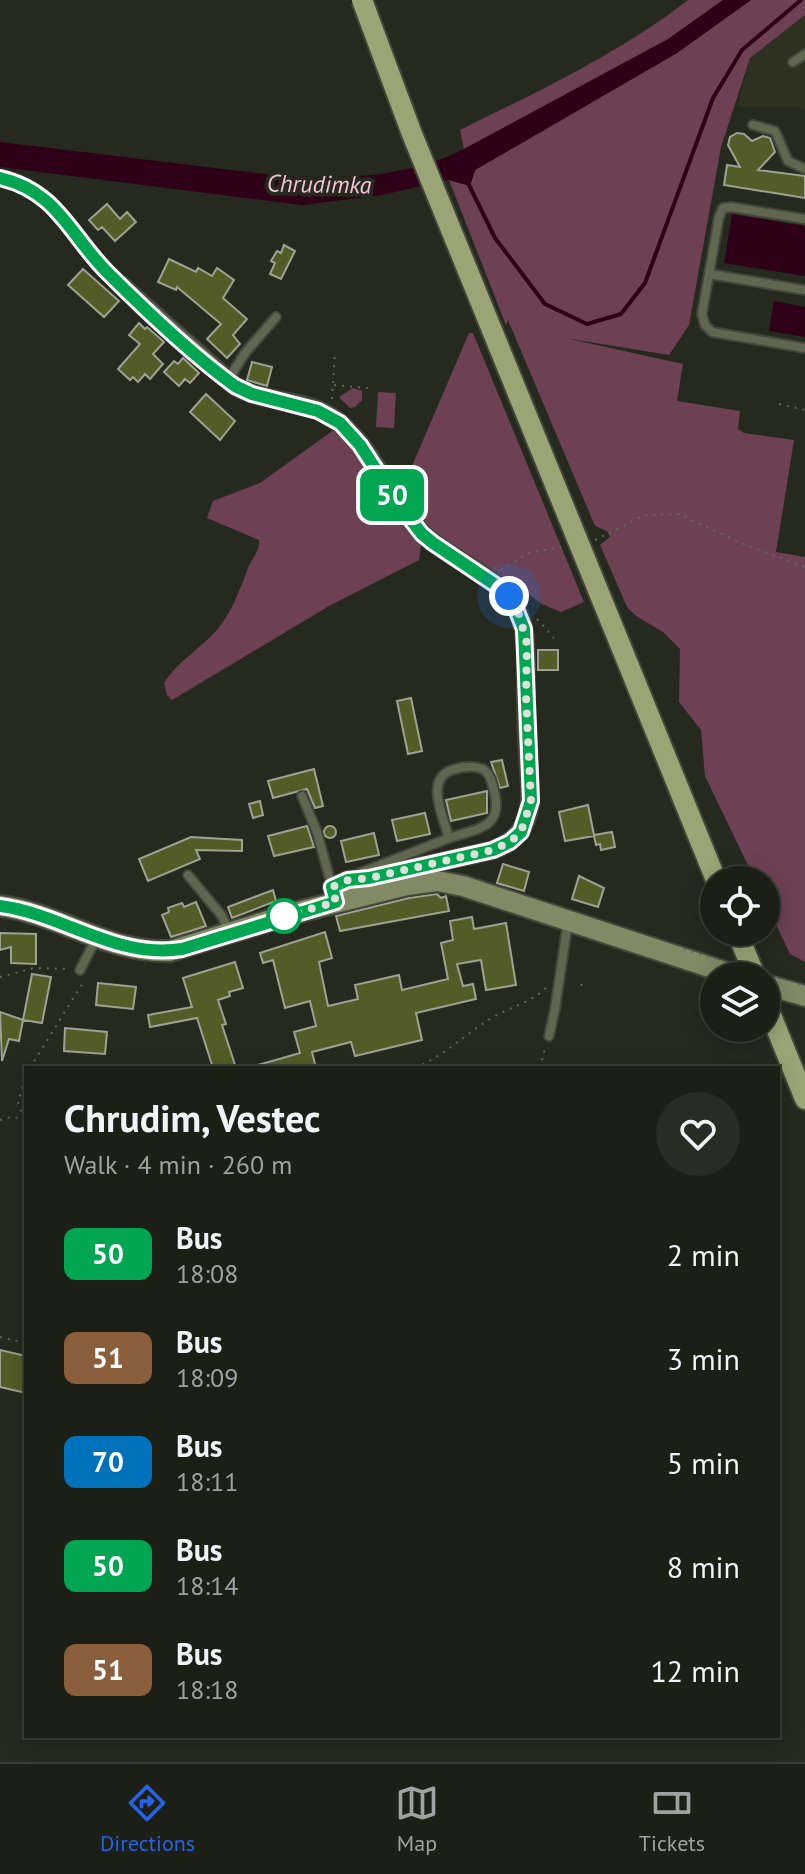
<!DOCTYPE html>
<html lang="en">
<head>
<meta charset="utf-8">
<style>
  body { margin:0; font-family:"PT Sans",sans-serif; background:#292c23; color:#f1f3f6; height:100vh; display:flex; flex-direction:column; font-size:30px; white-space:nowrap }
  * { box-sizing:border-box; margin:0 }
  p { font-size:26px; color:#a0a2a1 }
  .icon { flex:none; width:44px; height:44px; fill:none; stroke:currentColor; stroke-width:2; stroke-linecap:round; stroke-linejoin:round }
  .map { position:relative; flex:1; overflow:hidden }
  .panel { position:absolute; left:24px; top:1066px; width:756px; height:672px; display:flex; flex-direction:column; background:#1c1f16; border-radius:0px; box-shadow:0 4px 20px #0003,0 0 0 2px #3a3d35 }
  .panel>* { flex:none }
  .badge { padding:0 16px; border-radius:12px; font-size:28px; line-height:52px }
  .tools { position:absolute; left:700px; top:866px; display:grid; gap:16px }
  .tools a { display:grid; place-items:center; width:80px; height:80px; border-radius:50%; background:#1c1f16; box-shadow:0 4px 20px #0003,0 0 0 2px #3a3d35; font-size:40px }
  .you { position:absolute; width:40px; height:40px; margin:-20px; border:6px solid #fff; border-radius:50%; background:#1a73e8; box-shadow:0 0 0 12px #1a73e833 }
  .map>.badge { position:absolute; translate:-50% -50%; box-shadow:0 0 0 4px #fff }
  .round { display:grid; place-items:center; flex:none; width:84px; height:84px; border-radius:42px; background:#292c23 }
  .headline { display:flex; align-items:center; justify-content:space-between; height:136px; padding:0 40px }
  h1 { font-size:38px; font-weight:800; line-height:60px }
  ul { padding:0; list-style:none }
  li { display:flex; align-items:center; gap:24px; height:104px; padding:0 40px }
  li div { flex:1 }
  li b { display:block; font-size:30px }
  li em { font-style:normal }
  li .badge { min-width:88px; font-weight:700; text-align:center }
  .tabs { display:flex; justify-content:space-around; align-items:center; height:112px; border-top:2px solid #3a3d35; background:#1c1f16; font-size:22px; color:#a0a2a1 }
  .tabs a { display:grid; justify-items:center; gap:4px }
  .tabs .current { color:#2563eb }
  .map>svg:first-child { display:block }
</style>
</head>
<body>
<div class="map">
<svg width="805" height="1762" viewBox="0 0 805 1762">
  <rect width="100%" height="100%" fill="#26291e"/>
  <path fill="#2e3120" d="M 805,15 L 805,110 L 796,107 L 737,107 L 750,58 Z"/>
  <path fill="#6d4153" d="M 688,0 L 723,0 L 669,39 L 464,149 L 460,130 C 539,91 618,54 688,0 Z
    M 751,0 L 805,0 L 805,15 L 750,58 L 721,147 L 689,325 L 669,355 L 565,338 L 683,364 L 677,401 L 740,411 L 738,429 L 744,433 L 794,440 L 776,552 L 805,557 L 805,962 L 790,954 L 766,903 L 766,880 L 755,880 L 705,776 L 701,730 L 679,702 L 680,649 L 663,632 L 636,616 L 627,607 L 600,545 L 610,537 L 607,531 L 595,526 L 508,320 L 506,325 L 449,180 L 470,186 L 475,170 L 677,53 Z
    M 469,333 L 473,333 L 584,602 L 561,612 L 542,604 L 524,591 L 502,583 L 438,539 L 400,494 Z
    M 353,388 L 362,391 L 362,400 L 355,407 L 350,408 L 339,397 Z
    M 378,392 L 396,393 L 394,428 L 376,427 Z
    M 335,429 L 354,450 L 394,510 L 418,538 L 421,545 L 419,560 L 329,606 L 172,700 L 167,695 L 164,683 C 178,661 200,649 217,630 C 232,612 240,589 248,568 C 252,558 260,551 259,540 L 207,518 L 213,501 L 260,483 Z"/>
  <path fill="#2e0118" d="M 723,0 L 751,0 L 677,53 L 475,170 L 470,186 L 449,180 L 382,195 L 302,205 L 0,167 L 0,142 C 61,149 121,157 182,164 C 274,175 377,193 464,149 L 668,39 Z
    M 732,214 L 805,226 L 805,276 L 724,263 Z
    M 774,301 L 805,307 L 805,337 L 769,331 Z"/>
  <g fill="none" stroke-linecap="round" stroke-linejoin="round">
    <path stroke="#2e0118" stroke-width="4" d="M 469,185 L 495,238 L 545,304 L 587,324 L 621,314 L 645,283 L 713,98 L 742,50 L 801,0"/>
  </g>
  <path fill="#535c26" stroke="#9ea193" stroke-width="2" d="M 737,133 L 744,134 L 752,141 L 763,136 L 770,138 L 775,152 L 758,170 L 805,176 L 805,198 L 724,185 L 727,165 L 740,167 L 728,145 L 730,137 Z
    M 107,204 L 120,219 L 127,212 L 136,222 L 115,241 L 102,227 L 98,230 L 89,220 Z
    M 284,245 L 295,251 L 281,279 L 270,274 L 275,263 L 271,261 L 277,251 L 281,253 Z
    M 169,259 L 196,272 L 198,268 L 212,276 L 217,268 L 234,280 L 223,298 L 247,319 L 233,335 L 240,344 L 227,358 L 207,339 L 221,324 L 177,287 L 176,290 L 158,282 Z
    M 83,269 L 119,301 L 104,317 L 68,285 Z
    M 139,323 L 145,329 L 147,327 L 164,342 L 153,354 L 163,364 L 150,379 L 145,374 L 138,382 L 133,377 L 130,380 L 118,369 L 140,344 L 129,335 Z
    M 183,358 L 199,373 L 190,383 L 185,379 L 179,386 L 164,372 L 174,361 L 178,364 Z
    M 252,362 L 272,367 L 267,386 L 247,380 Z
    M 206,394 L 235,421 L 220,440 L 190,412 Z
    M 538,650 L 558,650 L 558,670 L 538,670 Z
    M 411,698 L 422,751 L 408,754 L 397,701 Z
    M 502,760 L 508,786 L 500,788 L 491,762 Z
    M 314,769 L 323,806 L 315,808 L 307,789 L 273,798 L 268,781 Z
    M 487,791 L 487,813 L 451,821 L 446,800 Z
    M 260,801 L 263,815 L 253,818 L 249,804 Z
    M 588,805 L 594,835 L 612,832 L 615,847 L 601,850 L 600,844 L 596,845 L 594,836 L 565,841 L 559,812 Z
    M 425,813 L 430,834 L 397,841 L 392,820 Z
    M324 832a6 6 0 1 1 12 0a6 6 0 1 1-12 0Z
    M 307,826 L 314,847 L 274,856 L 268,836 Z
    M 374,833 L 379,855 L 346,862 L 341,841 Z
    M 191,837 L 242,840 L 242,851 L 196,850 L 200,859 L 148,881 L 139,859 Z
    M 503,864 L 529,872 L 524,891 L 497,883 Z
    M 579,876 L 604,888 L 598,907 L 572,899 Z
    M 273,890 L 276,901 L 232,918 L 228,907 Z
    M 437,894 L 441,898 L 446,896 L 449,911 L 340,931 L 336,916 L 409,898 Z
    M 196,902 L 206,926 L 171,937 L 162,915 L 169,912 L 168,908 L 182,903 L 184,907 Z
    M 472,917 L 474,929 L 506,923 L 516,985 L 486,990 L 481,960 L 457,964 L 463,986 L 473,984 L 476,999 L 416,1013 L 422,1040 L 355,1056 L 351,1042 L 312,1052 L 316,1068 L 259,1068 L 258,1065 L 300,1053 L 294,1032 L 316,1026 L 310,1001 L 285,1008 L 273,960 L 263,963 L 260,953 L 325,932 L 332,958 L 319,962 L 328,1006 L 358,999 L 355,985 L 399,975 L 402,990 L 448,979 L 441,943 L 453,940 L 450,921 Z
    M 0,933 L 36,934 L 36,964 L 11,963 L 11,947 L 0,950 Z
    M 235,962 L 243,988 L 229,992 L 230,996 L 218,1000 L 226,1024 L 222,1025 L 236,1068 L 213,1068 L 197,1018 L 150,1027 L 148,1015 L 192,1007 L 183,978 Z
    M 32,974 L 51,977 L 42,1023 L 23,1020 Z
    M 98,983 L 136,987 L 133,1009 L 96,1005 Z
    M 0,1012 L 23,1020 L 19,1041 L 9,1039 L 2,1061 Z
    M 65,1028 L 107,1032 L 105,1054 L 64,1051 Z
    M 0,1350 L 26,1356 L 26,1393 L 0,1387 Z"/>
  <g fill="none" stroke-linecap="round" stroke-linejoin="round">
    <defs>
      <path id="lane" d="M 793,62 L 805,54
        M 753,125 L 775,131 L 788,161 L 805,169
        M 0,178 C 58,191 80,246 121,285
        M 805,219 L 731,207 L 723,208 L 719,217 L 702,314 L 705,325 L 712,332 L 805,348
        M 709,274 L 805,290
        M 228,380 L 245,353 L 276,317
        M 302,796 L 317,832 L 332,887
        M 188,875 L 222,916 L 229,932
        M 355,875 L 449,838 C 444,819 424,779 452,770 C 463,766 472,765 483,769 C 491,775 492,782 494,791 C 504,828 477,829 449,838
        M 80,970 L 96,939
        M 549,1036 L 555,1009 L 568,921"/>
      <path id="street" d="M 121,285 L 235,386 C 265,404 305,398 333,418 C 369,443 387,490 414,524 C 436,551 470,563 497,585 C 533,613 525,658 526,697 C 526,718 527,738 528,758 C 531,797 537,834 493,850 L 369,878 L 348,880 L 332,887 L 336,902"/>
      <path id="secondary" d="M 0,906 C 61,914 107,953 170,951 L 294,913 L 407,885 L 437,881 L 463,886 L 737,976
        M 766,985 L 805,996"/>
      <path id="primary" d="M 633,676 L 716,880
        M 737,932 L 755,976
        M 766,1003 L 805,1099"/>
    </defs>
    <use href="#lane" stroke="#44463c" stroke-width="12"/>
    <use href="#street" stroke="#44463c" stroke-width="20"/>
    <use href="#secondary" stroke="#44463c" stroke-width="24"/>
    <use href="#primary" stroke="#44463c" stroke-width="24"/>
    <path stroke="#64665c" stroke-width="2" stroke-dasharray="2 6" stroke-linecap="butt" d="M 334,385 L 367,388 L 367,394
      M 332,399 L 335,352
      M 779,404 L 805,410
      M 595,540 L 645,515 L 679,514 L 741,543 L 805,567
      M 501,570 L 529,553 L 561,547
      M 537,619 L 554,638
      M 0,977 L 34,968 L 70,969
      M 581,984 L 582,986
      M 30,1068 L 84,981
      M 415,1068 C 444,1056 464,1035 490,1019 C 509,1007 529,1004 546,988
      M 540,1068 L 546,1045
      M 24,1119 L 18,1102 L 26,1075
      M 0,1120 L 11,1117 L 26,1119
      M 0,1337 L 26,1343"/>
    <use href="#lane" stroke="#616650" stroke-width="8"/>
    <use href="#street" stroke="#616650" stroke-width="16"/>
    <use href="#secondary" stroke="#828965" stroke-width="20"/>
    <use href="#primary" stroke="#9ba475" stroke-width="20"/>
    <defs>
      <path id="primary-bridge" d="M 362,0 L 412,134 L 633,676"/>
    </defs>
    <use href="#primary-bridge" stroke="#44463c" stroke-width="24" stroke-linecap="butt"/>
    <path stroke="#64665c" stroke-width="2" stroke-dasharray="2 6" stroke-linecap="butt" d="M 684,949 L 805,986"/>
    <use href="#primary-bridge" stroke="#9ba475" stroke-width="20"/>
  </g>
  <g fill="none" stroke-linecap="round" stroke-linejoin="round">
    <defs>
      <path id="line" d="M 0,178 C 57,191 70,235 107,272 C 146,311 191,354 235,386 L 252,394 L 318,411 L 340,423 L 360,445 L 397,502 L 422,534 L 433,543 L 503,590 L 514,604 L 524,629 L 531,801 L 521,832 L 510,842 L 493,850 L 369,878 L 348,880 L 332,887 L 336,902 L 182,949 C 115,959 63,914 0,906"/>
    </defs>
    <use href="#line" stroke="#fff" stroke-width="18"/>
    <use href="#line" stroke="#00a651" stroke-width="12"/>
    <path stroke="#dfe0d9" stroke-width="8" stroke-dasharray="0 14.4" d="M 284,916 L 336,902 L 332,887 L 348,880 L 369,878 L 493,850 L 510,842 L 521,832 L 531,801 L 526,696 L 527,644 L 519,614 L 509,596"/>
  </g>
  <circle fill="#fff" stroke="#00a651" stroke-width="4" cx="284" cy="916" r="16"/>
  <g text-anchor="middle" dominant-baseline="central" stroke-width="8" stroke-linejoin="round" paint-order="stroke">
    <g font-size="24" font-style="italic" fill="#f6c2d6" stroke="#26291e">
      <text transform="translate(319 184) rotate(1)">Chrudimka</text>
    </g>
  </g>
</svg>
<div class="tools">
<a><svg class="icon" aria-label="locate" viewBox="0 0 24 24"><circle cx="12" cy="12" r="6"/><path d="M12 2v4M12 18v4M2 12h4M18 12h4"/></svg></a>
<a><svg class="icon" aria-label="layers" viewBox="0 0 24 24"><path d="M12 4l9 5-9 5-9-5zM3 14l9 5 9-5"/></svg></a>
</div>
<div class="you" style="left:509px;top:596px"></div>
<b class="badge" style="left:392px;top:495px;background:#00a651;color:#fff">50</b>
<section class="panel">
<div class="headline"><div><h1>Chrudim, Vestec</h1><p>Walk · 4 min · 260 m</p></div><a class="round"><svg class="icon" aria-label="heart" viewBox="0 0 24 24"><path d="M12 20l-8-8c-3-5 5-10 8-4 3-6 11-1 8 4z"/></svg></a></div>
<ul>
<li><span class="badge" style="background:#00a651;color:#fff">50</span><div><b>Bus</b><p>18:08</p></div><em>2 min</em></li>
<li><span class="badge" style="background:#8b5e3c;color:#fff">51</span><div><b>Bus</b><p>18:09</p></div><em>3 min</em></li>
<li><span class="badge" style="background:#0072bc;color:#fff">70</span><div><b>Bus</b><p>18:11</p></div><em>5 min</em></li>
<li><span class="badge" style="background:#00a651;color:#fff">50</span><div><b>Bus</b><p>18:14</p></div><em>8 min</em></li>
<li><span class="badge" style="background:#8b5e3c;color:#fff">51</span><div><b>Bus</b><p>18:18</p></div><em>12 min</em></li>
</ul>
</section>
</div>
<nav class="tabs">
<a class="current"><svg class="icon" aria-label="directions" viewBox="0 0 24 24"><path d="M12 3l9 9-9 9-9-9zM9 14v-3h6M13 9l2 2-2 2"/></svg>Directions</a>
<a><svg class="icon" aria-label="map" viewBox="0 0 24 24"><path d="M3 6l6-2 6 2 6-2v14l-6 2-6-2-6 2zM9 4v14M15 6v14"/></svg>Map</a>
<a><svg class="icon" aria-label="tickets" viewBox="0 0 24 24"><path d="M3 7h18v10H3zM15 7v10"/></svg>Tickets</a>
</nav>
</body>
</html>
